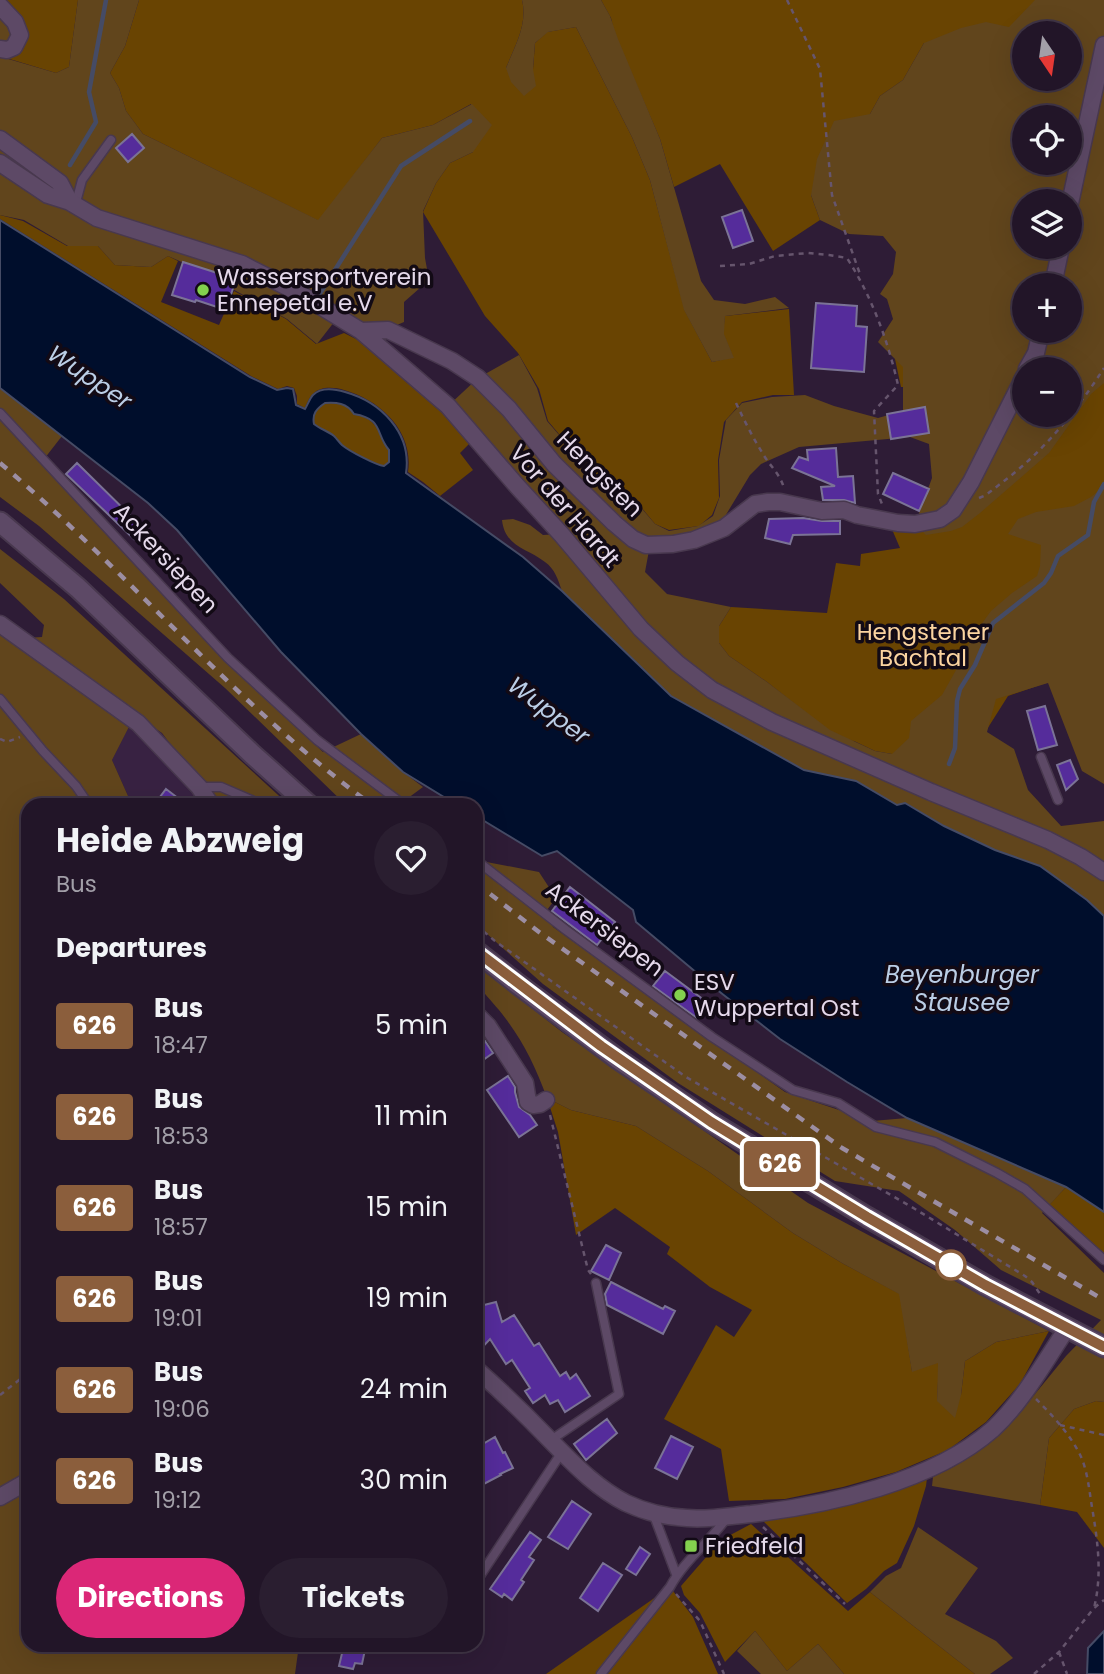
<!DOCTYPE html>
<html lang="en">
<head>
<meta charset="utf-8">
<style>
  body { margin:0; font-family:Poppins,sans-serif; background:#2a1e30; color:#f1f3f6; height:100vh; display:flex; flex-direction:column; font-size:26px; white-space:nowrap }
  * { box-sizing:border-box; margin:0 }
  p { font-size:23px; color:#a29fa8 }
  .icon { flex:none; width:38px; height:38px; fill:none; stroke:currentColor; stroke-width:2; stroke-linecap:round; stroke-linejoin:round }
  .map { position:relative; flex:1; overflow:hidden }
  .sheet { position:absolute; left:21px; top:798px; width:462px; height:854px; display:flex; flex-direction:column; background:#221528; border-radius:21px; box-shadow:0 7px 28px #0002,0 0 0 2px #3f3445 }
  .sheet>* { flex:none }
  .badge { padding:0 14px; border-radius:5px; font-size:24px; line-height:46px }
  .needle { width:46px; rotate:167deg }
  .fabs { position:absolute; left:1012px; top:21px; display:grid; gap:14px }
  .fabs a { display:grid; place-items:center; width:70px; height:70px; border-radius:50%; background:#221528; box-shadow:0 7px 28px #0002,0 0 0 2px #3f3445; font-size:35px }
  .map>.badge { position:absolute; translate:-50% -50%; box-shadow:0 0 0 4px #fff }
  h2 { padding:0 35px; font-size:26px; line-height:63px }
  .round { display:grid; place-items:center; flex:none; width:74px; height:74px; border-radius:37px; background:#2a1e30 }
  .summary { display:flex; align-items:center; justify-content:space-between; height:119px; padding:0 35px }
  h1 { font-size:33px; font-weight:700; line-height:52px }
  .cta { display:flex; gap:14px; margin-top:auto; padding:14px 35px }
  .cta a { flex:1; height:80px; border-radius:42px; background:#db2777; color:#fff; font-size:28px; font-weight:700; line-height:80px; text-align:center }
  .cta a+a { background:#2a1e30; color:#f1f3f6 }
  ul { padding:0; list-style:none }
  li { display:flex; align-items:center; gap:21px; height:91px; padding:0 35px }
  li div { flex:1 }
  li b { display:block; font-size:26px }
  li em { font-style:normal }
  li .badge { min-width:77px; font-weight:700; text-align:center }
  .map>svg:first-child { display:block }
</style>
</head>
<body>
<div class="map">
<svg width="1104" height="1674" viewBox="0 0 1104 1674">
  <rect width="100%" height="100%" fill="#2e1c36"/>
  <path fill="#382242" d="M 135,714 L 162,733 L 210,797 L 219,805 L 132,805 L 112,760 Z"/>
  <path fill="#694402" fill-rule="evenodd" d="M 0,0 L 78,0 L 69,67 L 56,73 L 3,57 Z
    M 139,0 L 522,0 C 528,24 515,46 506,68 L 533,69 L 535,43 L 547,32 L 576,27 L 632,137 L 650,180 L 685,311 L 712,362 L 733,357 L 723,333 L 725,316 L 789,309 L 794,395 L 773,395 L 742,402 L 724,422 L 718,460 L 719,498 L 712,515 L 699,526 L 669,530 L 655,524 L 636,501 L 623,499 L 606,488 L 593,470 L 574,452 L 548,421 L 539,389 L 518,353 L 485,316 L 423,212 L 436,183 L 450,163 L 473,152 L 471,104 L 433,125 L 382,138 L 319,221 L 143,134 L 126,111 L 119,88 L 110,73 L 125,46 Z
    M 601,0 L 1104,0 L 1104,663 L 1008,696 L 953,783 L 892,754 L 875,751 L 854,741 L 843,740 L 809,718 L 809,715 L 767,682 L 729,656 L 719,643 L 719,626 L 731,607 L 827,613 L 836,563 L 860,566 L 861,554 L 900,548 L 891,527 L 948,519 L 935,438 L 915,387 L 901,387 L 895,359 L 949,171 L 924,43 L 903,80 L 880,96 L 870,114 L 811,195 L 820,220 L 773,251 L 720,164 L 674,187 L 660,139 L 615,35 L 611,18 ZM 1024,33 L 1069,33 L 1069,79 L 1024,79 ZM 1024,117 L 1069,117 L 1069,163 L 1024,163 ZM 1024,201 L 1069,201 L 1069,247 L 1024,247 ZM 1024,285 L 1069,285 L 1069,331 L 1024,331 ZM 1024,369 L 1069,369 L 1069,415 L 1024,415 Z
    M 0,215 L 23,221 L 67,246 L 98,246 L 115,265 L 151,267 L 168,256 L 178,261 L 161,302 L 219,325 L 234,291 L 286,319 L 316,344 L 344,333 L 370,346 L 444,412 L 471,442 L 460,453 L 473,470 L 440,496 L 423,482 L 408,472 C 414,431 380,400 344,390 C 334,387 320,386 313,394 C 309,397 307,404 305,408 L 297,404 L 297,396 L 294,388 L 287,386 L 278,389 L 251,376 L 0,219 Z
    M 324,403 C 336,402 347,403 354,414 C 370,417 377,425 384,440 C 388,448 390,453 389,462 L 384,466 C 377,466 352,452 345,447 C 340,444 338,438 333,435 C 327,431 320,429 314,424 C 312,414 316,409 324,403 Z
    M 547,1098 L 571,1110 L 636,1126 L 708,1171 L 793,1233 L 842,1263 L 900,1294 L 912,1371 L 939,1362 L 937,1401 L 961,1395 L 965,1361 L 996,1342 L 1049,1331 L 1020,1384 L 986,1422 L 948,1450 L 896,1472 L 843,1487 L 785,1499 L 729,1501 L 721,1449 L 664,1419 L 716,1325 L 734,1337 L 752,1310 L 710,1287 L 667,1254 L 670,1247 L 615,1208 L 576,1235 L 558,1132 Z
    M 1066,1187 L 1104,1212 L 1104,1257 L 1049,1205 Z
    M 1096,1401 L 1104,1402 L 1104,1548 L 1077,1512 L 1040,1505 L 1049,1438 L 1074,1409 Z
    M 927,1478 L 926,1486 L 914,1526 L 897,1563 L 884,1571 L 866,1589 L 847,1603 L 761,1519 Z
    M 751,1524 L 848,1611 L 870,1592 L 975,1674 L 844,1674 L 818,1644 L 787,1671 L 755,1631 L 725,1662 L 700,1613 L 684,1595 L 681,1586 L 721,1540 Z
    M 670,1587 L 693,1617 L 718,1674 L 546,1674 Z"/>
  <path fill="#61451c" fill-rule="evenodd" d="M 78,0 L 139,0 L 125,46 L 110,73 L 119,88 L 126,111 L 143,134 L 318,220 L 382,138 L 433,125 L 472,104 L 492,125 L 473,152 L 450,163 L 436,183 L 423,211 L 425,258 L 429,280 L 404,302 L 404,322 L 383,331 L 338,317 L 317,344 L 287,319 L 191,266 L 168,256 L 151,267 L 115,265 L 98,246 L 68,246 L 24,220 L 0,215 L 0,11 L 14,27 L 5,58 L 56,73 L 69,67 Z
    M 522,0 L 601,0 L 610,16 L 618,39 L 660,139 L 701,281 L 714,300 L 745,304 L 775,297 L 789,308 L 725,316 L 724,334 L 734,358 L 712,362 L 684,310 L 650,180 L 632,137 L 576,27 L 548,32 L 535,43 L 533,69 L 536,86 L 524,96 L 511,82 L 506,68 C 515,46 528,24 522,0 Z
    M 1035,0 L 1104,0 L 1104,383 L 1091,394 L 1049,453 L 980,513 L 962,527 L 951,531 L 926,535 L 915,524 L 932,478 L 929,444 L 910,437 L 799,447 L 761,464 L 750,475 L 724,518 L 701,532 L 650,545 L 645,572 L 667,594 L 731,607 L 719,626 L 719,643 L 729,656 L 767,682 L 830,730 L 875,751 L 892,754 L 909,738 L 911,721 L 942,695 L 960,663 L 972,637 L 991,611 L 1012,593 L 1037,576 L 1040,566 L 1041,545 L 1008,534 L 1018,519 L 1036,512 L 1074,506 L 1091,497 L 1104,486 L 1104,784 L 1082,771 L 1048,683 L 996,699 L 987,732 L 1014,749 L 1028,790 L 1061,826 L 1104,821 L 1104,916 L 1087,900 L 1040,866 L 995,850 L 944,826 L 906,803 L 897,805 L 856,781 L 804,770 L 671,696 L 562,591 C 558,580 555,569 545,562 C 527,548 505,547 502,520 L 513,519 L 530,525 L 543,535 L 560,534 L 448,406 L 478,378 L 519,355 L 537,388 L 547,421 L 573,451 L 592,469 L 605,489 L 623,500 L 637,503 L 655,524 L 669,531 L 698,526 L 713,516 L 720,496 L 719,460 L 726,420 L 742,403 L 772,397 L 805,395 L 834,406 L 878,418 L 903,411 L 903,367 L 878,342 L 893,319 L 887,299 L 880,294 L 893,274 L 896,252 L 883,236 L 849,234 L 820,220 L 811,195 L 817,159 L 834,121 L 870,114 L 880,96 L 903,80 L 924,43 L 961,28 L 986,22 L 1009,27 ZM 1024,33 L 1069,33 L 1069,79 L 1024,79 ZM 1024,117 L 1069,117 L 1069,163 L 1024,163 ZM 1024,201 L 1069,201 L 1069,247 L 1024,247 ZM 1024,285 L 1069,285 L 1069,331 L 1024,331 ZM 1024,369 L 1069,369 L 1069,415 L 1024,415 Z
    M 0,388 L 62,436 L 41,463 L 217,652 L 323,752 L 361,734 L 403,772 L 423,787 L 400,804 L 401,805 L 346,805 L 225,688 L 39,526 L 0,497 Z
    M 0,549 L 64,599 L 289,805 L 219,805 L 210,797 L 162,733 L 135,715 L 112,760 L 132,805 L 28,805 L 28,1645 L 299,1645 L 295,1674 L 0,1674 L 0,630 L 25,638 L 42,637 L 44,625 L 0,583 Z
    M 476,860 L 539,872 L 556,898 L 547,910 L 553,927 L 785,1092 L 872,1121 L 907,1118 L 1066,1187 L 1042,1213 L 1104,1273 L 1104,1402 L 1096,1401 L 1074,1409 L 1049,1438 L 1040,1505 L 932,1486 L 933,1477 L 955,1466 L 997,1436 L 1026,1405 L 1066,1356 L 1101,1320 L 1001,1270 L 955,1230 L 899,1191 L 835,1181 L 678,1083 L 543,984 L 476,924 Z
    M 476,964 L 562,1032 L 808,1203 L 1049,1331 L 996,1342 L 965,1361 L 961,1395 L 955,1418 L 937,1401 L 938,1363 L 912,1372 L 899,1294 L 842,1263 L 793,1233 L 708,1171 L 636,1126 L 571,1110 L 547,1098 C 534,1063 522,1039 499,1010 C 491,1001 485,993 476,985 Z
    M 918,1527 L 978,1568 L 945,1614 L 996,1641 L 1013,1658 L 990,1674 L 975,1674 L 870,1592 L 886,1576 L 901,1568 Z
    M 755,1631 L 787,1671 L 818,1644 L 844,1674 L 761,1674 L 737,1651 Z"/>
  <path fill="#000e2c" stroke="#454b65" stroke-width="2" fill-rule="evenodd" d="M 0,220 L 250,377 L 277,390 L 287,388 L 293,389 L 296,405 L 305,409 C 307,406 310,398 313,395 C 321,387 335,389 345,392 C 381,402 412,433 406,473 L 523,557 L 562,591 L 671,696 L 804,770 L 856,781 L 897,805 L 905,803 L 944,826 L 995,850 L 1040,866 L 1087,900 L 1104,916 L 1104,1212 L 1066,1187 L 907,1118 L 847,1082 L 780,1039 L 716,989 L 636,922 L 633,910 L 557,851 L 542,856 L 476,816 L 476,805 L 457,805 L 403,772 L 361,734 L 281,652 L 177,530 L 148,503 L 0,388 ZM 325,403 C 336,402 347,403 354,414 C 384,419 375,434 389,450 L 389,462 L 384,466 C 376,465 349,451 342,445 C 339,442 337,439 334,436 C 328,431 320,429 314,424 C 312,414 316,409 325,403 Z
    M 1104,1631 L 1104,1674 L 1087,1674 L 1088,1648 Z"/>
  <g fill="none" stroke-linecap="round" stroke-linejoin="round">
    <path stroke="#454b65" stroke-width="4.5" d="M 70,165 L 96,122 L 89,92 L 106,0
      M 319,295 L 401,166 L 470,121
      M 949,764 L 955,748 L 957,701 L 960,689 L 975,665 L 993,623 L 1044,583 L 1051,573 L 1058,556 L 1088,535 L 1094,502 L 1104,484"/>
  </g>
  <path fill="#552c9b" stroke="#7b7396" stroke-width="2" d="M 132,134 L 144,148 L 128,162 L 116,148 Z
    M 742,210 L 753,241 L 733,248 L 722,217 Z
    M 183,262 L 236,279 L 226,310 L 196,300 L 195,302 L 172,295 Z
    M 816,303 L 857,306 L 856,326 L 867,327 L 864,372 L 811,368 Z
    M 925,407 L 929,433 L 891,439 L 887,414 Z
    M 836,448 L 838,477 L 853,476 L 855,503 L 844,500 L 823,500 L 821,487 L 835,486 L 792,468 L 799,457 L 808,460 L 807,450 Z
    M 77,463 L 144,529 L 134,539 L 66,474 Z
    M 893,473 L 929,489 L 919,511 L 883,494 Z
    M 803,518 L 822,521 L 840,521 L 840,534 L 793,535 L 790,544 L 765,538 L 769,519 Z
    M 1045,706 L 1057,745 L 1038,750 L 1027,711 Z
    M 1070,760 L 1078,779 L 1066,790 L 1057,765 Z
    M 166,789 L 187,805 L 154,805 Z
    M 570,887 L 615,922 L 597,945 L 552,911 Z
    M 665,971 L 708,1003 L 697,1018 L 653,986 Z
    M 485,1041 L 493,1053 L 476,1065 L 476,1047 Z
    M 508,1076 L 515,1087 L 515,1092 L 519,1107 L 530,1115 L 537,1125 L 519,1137 L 487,1090 Z
    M 606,1245 L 621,1253 L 609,1280 L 591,1271 Z
    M 611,1282 L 663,1309 L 665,1306 L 675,1311 L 663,1334 L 607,1305 L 605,1294 Z
    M 496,1302 L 502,1322 L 514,1315 L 534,1346 L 539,1343 L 560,1376 L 566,1372 L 570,1379 L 576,1374 L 590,1396 L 565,1412 L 558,1400 L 550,1404 L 545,1395 L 533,1403 L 525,1391 L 530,1388 L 512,1360 L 506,1364 L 490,1339 L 476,1354 L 476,1307 Z
    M 607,1419 L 617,1433 L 586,1460 L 574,1444 Z
    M 671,1436 L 693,1447 L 677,1479 L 655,1468 Z
    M 495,1437 L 503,1453 L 505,1452 L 513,1468 L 500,1474 L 501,1475 L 476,1488 L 476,1448 Z
    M 572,1501 L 591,1514 L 568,1549 L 548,1537 Z
    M 530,1532 L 541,1540 L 529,1557 L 534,1560 L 521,1580 L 524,1582 L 512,1600 L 504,1594 L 502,1597 L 490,1589 Z
    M 640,1547 L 650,1554 L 636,1575 L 626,1569 Z
    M 603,1563 L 622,1575 L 598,1611 L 580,1598 Z
    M 344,1645 L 366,1645 L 362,1664 L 355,1663 L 353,1669 L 339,1666 Z"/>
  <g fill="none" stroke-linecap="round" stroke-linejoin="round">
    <defs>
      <path id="service" d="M 75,206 L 82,180 L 111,140
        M 0,413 L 228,658 L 317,740 L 404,805
        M 0,699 L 43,751 L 76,786 L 89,805
        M 1041,757 L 1058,800
        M 199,787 L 221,787 L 263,805
        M 476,860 L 566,930 L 712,1037 L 793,1090 L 838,1103 L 876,1127 L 935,1142 L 997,1173 L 1025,1189 L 1104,1260
        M 551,1440 L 619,1394 L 596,1283
        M 653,1513 L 676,1574
        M 476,1582 L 562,1452
        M 601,1674 L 670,1587 C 683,1562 709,1542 726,1519"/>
      <path id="minor" d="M 0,6 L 15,22 L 20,35 L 14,47 L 7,50 L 0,49
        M 0,139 L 60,183 L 70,202
        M 0,163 L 48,195 L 70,202 L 97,218 L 242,264 L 299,293 L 361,331 L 448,406 L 517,486 L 561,534 L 641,629 L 677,663 L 712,690 L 772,722 L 931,792 L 1048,840 L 1081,857 L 1104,872
        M 1069,208 L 1104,45
        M 1053,285 L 1061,247
        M 361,331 L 388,330 L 452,361 L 478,378 L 509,409 L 554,464 L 614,523 L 633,539 L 646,545 L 673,544 L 694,540 L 724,528 L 755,504 L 768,502 L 780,502 L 822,511 L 844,510 L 857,515 L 898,523 L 915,524 L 940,519 L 953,510 L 971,482 L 1024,377
        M 1027,369 L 1036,353 L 1041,331
        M 0,624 L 138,723 L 199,787 L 211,805
        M 476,1014 L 488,1026 L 525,1083 L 528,1102 L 533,1105 L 540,1104 L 546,1100
        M 476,1369 C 501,1391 526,1415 549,1439 C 573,1463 595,1487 626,1503 C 645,1512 666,1517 687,1518 C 708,1520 729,1516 751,1514 C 828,1505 933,1482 993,1429 C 1024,1400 1044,1362 1068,1327
        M 0,1497 L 28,1481"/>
      <path id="secondary" d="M 0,522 L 78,588 L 252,754 L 309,805
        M 476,951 L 519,985 L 618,1059 L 711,1122 L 867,1217 L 985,1285 L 1104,1347"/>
    </defs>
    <use href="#service" stroke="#48384e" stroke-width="11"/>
    <use href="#minor" stroke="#48384e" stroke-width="19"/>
    <use href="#secondary" stroke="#48384e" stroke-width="23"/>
    <path stroke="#66556d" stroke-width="2.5" stroke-dasharray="5 5" stroke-linecap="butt" d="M 787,0 L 820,69 L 832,195 L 861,277
      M 720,266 L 749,264 L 775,256 L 808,253 L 829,255 L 847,258 C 872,297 888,341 898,385 L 874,411 L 878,494 L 882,504
      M 736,403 C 744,420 753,438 763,454 C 770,466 780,474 784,488
      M 979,498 L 986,495 C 997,486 1009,478 1020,468 C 1053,440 1081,404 1104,368
      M 0,739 L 7,742 L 20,737
      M 476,925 L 495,941 L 686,1077 L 915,1209 L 1025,1276 L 1032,1282 L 1040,1294
      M 550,1115 L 588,1270 L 591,1274
      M 0,1395 L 28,1373
      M 1036,1399 C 1053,1416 1072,1436 1082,1459 C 1087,1472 1089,1487 1091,1501 C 1097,1537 1103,1572 1094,1608
      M 1060,1425 L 1104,1435
      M 763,1527 L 845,1604
      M 676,1594 L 700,1621 L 724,1674
      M 1059,1652 L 1067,1674
      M 1034,1674 L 1059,1652 L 1094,1608 L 1104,1600"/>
    <use href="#service" stroke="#5d4966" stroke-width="8"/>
    <use href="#minor" stroke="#5d4966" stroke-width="16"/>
    <use href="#secondary" stroke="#5d4966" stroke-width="19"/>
    <path stroke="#9c8ea3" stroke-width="4.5" stroke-dasharray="9 9" stroke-linecap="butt" d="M 0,463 C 129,572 235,705 372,805
      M 476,883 L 539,932 L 842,1148 L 1104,1300"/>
  </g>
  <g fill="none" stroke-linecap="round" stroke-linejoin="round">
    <defs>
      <path id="line" d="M 476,951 L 601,1046 L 711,1122 L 867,1217 L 985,1285 L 1104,1347"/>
    </defs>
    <use href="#line" stroke="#fff" stroke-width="16"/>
    <use href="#line" stroke="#8b5e3c" stroke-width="10"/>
  </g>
  <g fill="#83d04e" stroke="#120a15" stroke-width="2.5">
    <circle cx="203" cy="290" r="7"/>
    <circle cx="680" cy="995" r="7"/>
    <rect x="684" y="1539" width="14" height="14" rx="3.5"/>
  </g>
  <circle fill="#fff" stroke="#8b5e3c" stroke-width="3.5" cx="951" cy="1265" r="14"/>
  <g text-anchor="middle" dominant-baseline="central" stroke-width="7" stroke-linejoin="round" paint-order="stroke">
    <g font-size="23" fill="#e5d9eb" stroke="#120a15" text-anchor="start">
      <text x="217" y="277">Wassersportverein<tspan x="217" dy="26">Ennepetal e.V</tspan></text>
      <text x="694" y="982">ESV<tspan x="694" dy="26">Wuppertal Ost</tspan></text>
      <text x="705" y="1546">Friedfeld</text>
    </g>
    <g font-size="23" fill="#e5d9eb" stroke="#120a15">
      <text transform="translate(600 474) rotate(45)">Hengsten</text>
      <text transform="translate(565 506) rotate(49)">Vor der Hardt</text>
      <text transform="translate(166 558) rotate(47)">Ackersiepen</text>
      <text transform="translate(605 929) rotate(37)">Ackersiepen</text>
    </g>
    <g font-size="23" fill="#fbd4a0" stroke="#120a15">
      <text x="923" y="632">Hengstener<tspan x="923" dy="26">Bachtal</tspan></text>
    </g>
    <g font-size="24" font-style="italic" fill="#bbcee6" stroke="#120a15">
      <text transform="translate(90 377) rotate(34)">Wupper</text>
      <text transform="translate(549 710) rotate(37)">Wupper</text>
      <text x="962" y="974">Beyenburger<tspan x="962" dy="28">Stausee</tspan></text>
    </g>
  </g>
</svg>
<div class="fabs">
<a><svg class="needle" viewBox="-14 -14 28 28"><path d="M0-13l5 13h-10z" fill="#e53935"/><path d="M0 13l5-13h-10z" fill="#a29fa8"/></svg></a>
<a><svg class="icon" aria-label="locate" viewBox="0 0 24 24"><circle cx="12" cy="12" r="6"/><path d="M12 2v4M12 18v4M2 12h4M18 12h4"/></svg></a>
<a><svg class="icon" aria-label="layers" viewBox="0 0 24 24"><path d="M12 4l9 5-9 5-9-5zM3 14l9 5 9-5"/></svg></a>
<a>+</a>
<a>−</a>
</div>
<b class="badge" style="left:780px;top:1164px;background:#8b5e3c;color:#fff">626</b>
<section class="sheet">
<div class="summary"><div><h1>Heide Abzweig</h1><p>Bus</p></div><a class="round"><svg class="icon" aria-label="heart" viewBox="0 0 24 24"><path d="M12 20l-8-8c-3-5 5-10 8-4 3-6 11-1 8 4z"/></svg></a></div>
<h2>Departures</h2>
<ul>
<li><span class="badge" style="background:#8b5e3c;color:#fff">626</span><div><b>Bus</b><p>18:47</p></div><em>5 min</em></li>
<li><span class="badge" style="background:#8b5e3c;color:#fff">626</span><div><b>Bus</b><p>18:53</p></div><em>11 min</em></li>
<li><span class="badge" style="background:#8b5e3c;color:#fff">626</span><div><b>Bus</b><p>18:57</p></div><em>15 min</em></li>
<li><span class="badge" style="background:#8b5e3c;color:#fff">626</span><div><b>Bus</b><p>19:01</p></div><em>19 min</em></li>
<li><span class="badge" style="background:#8b5e3c;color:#fff">626</span><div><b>Bus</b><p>19:06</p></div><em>24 min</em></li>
<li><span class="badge" style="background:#8b5e3c;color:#fff">626</span><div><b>Bus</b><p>19:12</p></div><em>30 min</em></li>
</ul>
<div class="cta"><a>Directions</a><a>Tickets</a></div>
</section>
</div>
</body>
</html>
